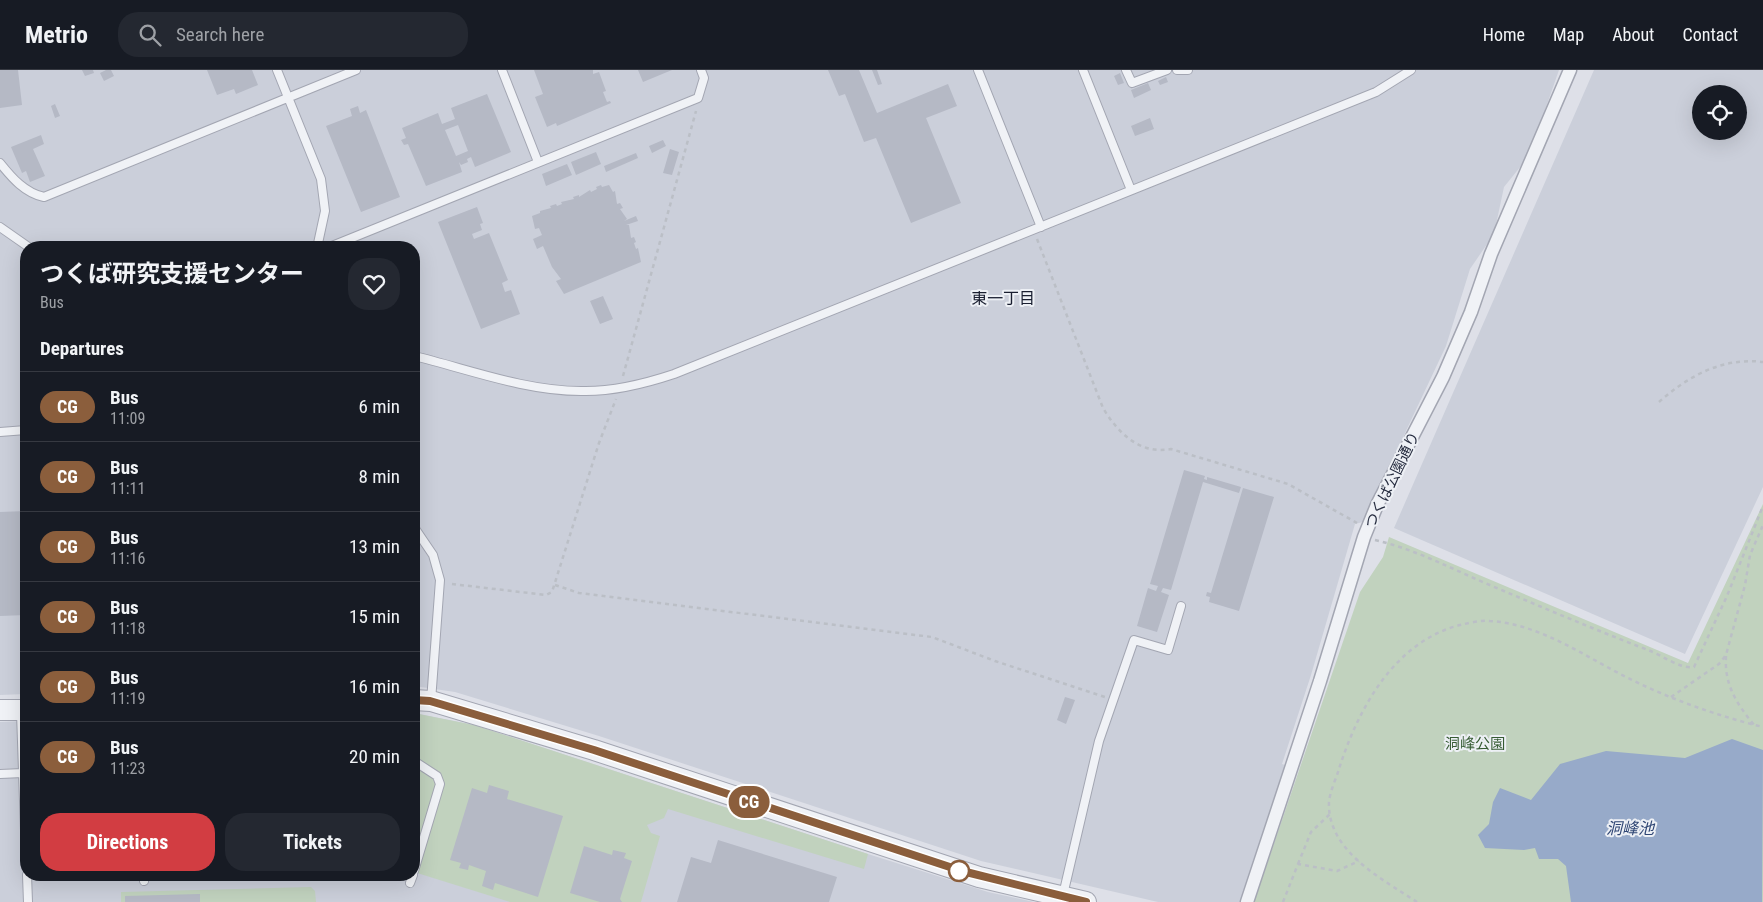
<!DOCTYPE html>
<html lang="en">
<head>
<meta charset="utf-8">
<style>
  body { margin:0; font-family:"Roboto Condensed","Noto Sans JP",sans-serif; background:#242831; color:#f1f3f6; height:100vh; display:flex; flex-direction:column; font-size:19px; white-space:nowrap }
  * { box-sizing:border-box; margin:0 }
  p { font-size:16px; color:#9ea1a6 }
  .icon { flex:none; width:28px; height:28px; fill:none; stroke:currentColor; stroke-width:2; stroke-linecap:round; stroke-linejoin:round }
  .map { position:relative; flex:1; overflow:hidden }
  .side { position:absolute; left:20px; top:171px; width:400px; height:640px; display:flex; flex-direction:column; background:#171b24; border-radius:20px; box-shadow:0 5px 20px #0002 }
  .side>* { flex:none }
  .badge { padding:0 10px; border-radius:16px; font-size:18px; line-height:32px }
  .fabs { position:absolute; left:1692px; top:15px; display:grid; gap:10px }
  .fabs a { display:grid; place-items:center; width:55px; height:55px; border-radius:50%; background:#171b24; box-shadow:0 5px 20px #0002; font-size:25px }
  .map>.badge { position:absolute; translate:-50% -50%; box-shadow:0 0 0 2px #fff }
  h2 { padding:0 20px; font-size:19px; line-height:45px }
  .round { display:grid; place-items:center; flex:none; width:52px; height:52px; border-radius:20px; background:#242831 }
  .overview { display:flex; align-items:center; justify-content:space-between; height:85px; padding:0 20px }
  h1 { font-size:24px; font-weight:700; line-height:38px }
  .action { display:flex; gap:10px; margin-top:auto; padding:10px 20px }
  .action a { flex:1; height:58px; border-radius:20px; background:#d23d42; color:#fff; font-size:20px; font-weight:700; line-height:58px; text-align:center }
  .action a+a { background:#242831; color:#f1f3f6 }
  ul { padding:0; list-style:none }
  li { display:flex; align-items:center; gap:15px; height:70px; padding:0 20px; border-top:1px solid #363941 }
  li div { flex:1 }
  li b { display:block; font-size:19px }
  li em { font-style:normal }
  li .badge { min-width:55px; font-weight:700; text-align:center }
  header { display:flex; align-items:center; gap:30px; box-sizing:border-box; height:70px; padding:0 25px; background:#171b24; border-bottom:1px solid #363941 }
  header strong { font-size:24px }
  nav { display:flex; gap:28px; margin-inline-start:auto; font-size:18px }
  .search { width:350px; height:45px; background:#242831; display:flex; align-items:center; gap:12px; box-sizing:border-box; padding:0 18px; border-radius:20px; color:#9ea1a6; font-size:19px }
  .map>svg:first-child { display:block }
</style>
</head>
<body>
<header>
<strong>Metrio</strong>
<div class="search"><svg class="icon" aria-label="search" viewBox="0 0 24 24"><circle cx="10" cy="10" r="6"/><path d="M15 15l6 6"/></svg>Search here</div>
<nav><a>Home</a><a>Map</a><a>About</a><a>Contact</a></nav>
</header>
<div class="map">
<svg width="1763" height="832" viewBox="0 0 1763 832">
  <rect width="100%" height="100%" fill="#dee0e8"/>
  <path fill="#cbcfda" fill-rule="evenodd" d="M 0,0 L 1559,0 L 1529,86 L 1504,117 L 1494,164 L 1470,199 L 1446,276 L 1363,452 L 1355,454 L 1311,605 L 1282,694 L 1285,695 L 1241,832 L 1158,832 L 981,791 L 599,666 L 455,622 L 414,616 L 414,178 L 26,178 L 26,624 L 0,625 Z
    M 1594,0 L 1763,0 L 1763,417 L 1685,584 L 1394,458 ZM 1701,24 L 1739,24 L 1739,61 L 1701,61 Z
    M 414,643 L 474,655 L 868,784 L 988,822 L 1034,832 L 0,832 L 0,652 L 26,651 L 26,805 L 414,805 Z"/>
  <path fill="#c1d2be" d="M 1763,434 L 1763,832 L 1254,832 L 1360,522 L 1383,487 L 1389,467 L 1688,593 Z
    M 414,643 L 474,655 L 514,668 L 868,784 L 864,799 L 668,739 L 664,748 L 647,755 L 651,763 L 660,766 L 641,832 L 510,832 L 414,802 Z
    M 311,817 L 315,821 L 316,832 L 121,832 L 121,822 Z"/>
  <path fill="#97aac9" d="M 1732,669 L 1763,680 L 1762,832 L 1571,832 L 1566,796 L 1558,789 L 1539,789 L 1535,778 L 1524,780 L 1485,778 L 1478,765 L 1489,754 L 1493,732 L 1500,718 L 1531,730 L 1560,694 L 1606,681 L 1685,688 Z"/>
  <path fill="#b5b9c5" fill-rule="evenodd" d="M 0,0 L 18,0 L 22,35 L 0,38 Z
    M 82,0 L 93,0 L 94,3 L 85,6 Z
    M 106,0 L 111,0 L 114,6 L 104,11 L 100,3 Z
    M 207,0 L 252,0 L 258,15 L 236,24 L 234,19 L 217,25 Z
    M 534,0 L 593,0 L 593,4 L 599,2 L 606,21 L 603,22 L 607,32 L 610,31 L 611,33 L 557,56 L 556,53 L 547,57 L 535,27 L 543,24 Z
    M 638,0 L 672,0 L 643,12 Z
    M 828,0 L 859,0 L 877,43 L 948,14 L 957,36 L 926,48 L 961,133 L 911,153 L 876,68 L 864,72 L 845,24 L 839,26 Z
    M 872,0 L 877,0 L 882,14 L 878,15 Z
    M 1120,3 L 1124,13 L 1118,15 L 1114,6 Z
    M 1166,7 L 1168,12 L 1160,15 L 1158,11 Z
    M 1148,13 L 1151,20 L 1134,28 L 1131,20 Z
    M 487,24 L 511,82 L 475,97 L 471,87 L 467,89 L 468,92 L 461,95 L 459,92 L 462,102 L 426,116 L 408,74 L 404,75 L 401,70 L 406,68 L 402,58 L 438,43 L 442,54 L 455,49 L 451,38 ZM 458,55 L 468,81 L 456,86 L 445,60 Z
    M 55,34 L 60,46 L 55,48 L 51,36 Z
    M 358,36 L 360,43 L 366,40 L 400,127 L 361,142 L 326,56 L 352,46 L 350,39 Z
    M 1150,48 L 1154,59 L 1135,66 L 1131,56 Z
    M 41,65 L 44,74 L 33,79 L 45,106 L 30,112 L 26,101 L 22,103 L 11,77 Z
    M 663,70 L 666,76 L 652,83 L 649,76 Z
    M 670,79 L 679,82 L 672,105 L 663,103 Z
    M 596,82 L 601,94 L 576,105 L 571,92 Z
    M 636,83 L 638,88 L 606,102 L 604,96 Z
    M 567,94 L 572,105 L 546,116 L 542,104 Z
    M 601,115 L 602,117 L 609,115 L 613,122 L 615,121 L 617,134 L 620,133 L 623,138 L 620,139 L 627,149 L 624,151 L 636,146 L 638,151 L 626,155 L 629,155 L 631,168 L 634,167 L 636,172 L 634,173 L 636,179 L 638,178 L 641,192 L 564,224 L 556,211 L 561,209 L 552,197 L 543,176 L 537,179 L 533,169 L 542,165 L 539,158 L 535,159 L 532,146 L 540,143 L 540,141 L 551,138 L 550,136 L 556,134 L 557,136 L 562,134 L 561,132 L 574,129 L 573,127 L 579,125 L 579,127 L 590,120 L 591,122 L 597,119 L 596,117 Z
    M 477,137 L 483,153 L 480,154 L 482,160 L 472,164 L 474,169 L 489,163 L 508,210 L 502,213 L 505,222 L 511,220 L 520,244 L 481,259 L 438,152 Z
    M 603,226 L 613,249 L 600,254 L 590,231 Z
    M 1184,400 L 1205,406 L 1204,409 L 1207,410 L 1207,407 L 1241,417 L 1239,423 L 1203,412 L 1171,520 L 1163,518 L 1161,522 L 1169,525 L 1157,562 L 1137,556 L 1148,518 L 1156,521 L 1158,516 L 1150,514 Z
    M 1243,418 L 1274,427 L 1239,541 L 1209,532 L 1210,527 L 1206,526 L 1207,522 L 1211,523 Z
    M 26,441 L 26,545 L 0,546 L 0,442 Z
    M 1065,627 L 1075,630 L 1066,654 L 1057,650 Z
    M 489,715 L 509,721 L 507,729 L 563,746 L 538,827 L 495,813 L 493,820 L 482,816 L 486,801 L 469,795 L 468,800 L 459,798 L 461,793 L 450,790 L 472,718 L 487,723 Z
    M 718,770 L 837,807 L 829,832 L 677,832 L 691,787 L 711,793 Z
    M 584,776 L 612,785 L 613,780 L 626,783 L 624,788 L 632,791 L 620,829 L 622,832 L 600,832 L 570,823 Z
    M 200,824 L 200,832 L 125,832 L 125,826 Z"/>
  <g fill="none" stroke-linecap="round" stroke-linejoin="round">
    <defs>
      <path id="service" d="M 277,0 L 321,109 L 325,141 L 317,178
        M 502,0 L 538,92
        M 978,0 L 1041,157
        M 1083,0 L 1131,120
        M 1126,0 L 1132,13 L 1167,0
        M 1177,0 L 1188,0
        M 0,93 C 12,108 25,123 44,127 L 356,0
        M 0,157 L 30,178
        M 327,178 L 698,28 L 704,8 L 701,0
        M 414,286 C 468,299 525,321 581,321 C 613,322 644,314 674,304 L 1376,22 L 1411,0
        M 0,362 L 26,360
        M 414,457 L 433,485 L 440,510 L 431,631
        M 21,642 L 26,790
        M 414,691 L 437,706 L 440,714 L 414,801
        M 0,704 L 23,703
        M 27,805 L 28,832
        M 143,805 L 144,811
        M 410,813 L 413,805
        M 1063,825 L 1099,671 L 1134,570 L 1168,580 L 1181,536"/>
      <path id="pedestrian" d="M 1247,832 L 1320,611 L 1364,467 L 1377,435 L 1443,307 L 1471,242 L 1491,184 L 1570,0"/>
      <path id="tertiary" d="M 414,630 L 431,631 L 594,680 L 979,807 L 1086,832
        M 0,640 L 26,640"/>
    </defs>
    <use href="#service" stroke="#a3a6b2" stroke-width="10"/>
    <use href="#pedestrian" stroke="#a3a6b2" stroke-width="15"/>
    <use href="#tertiary" stroke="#a3a6b2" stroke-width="22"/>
    <path stroke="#bbbfc6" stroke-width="2.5" stroke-dasharray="4 4" stroke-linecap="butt" d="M 1037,169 L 1103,338 C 1118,363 1140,385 1171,379 L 1288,414 L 1357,453
      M 623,306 L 696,41
      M 1659,332 C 1688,306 1723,287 1763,292
      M 1375,470 C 1414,479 1448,497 1485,513 C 1539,536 1593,559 1648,580 C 1662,585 1679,599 1694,597 L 1727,526 L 1763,436
      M 452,514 L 546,525 L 552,522 L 599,373 L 616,329
      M 555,515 L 579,523 L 932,567 L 995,591 L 1105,627
      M 1726,586 C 1724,615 1737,634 1754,655
      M 1671,627 L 1719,594 L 1726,585 L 1745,515 L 1750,485 L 1763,455
      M 1298,794 L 1311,762 L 1330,744
      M 1283,832 L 1298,794 L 1337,801 L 1359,791
      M 1417,832 C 1382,809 1327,781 1329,732 C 1330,721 1336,709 1339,699 C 1358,639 1394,572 1460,555 C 1469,553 1480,550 1490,551 C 1541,554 1587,588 1632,610 C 1673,630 1718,646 1763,657"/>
    <use href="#service" stroke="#f0f2f6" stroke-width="8"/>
    <use href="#pedestrian" stroke="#f0f2f6" stroke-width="12"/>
    <use href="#tertiary" stroke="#f0f2f6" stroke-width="20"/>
  </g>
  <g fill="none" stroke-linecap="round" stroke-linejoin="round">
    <defs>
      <path id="line" d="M 414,630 L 430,631 L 594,680 L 962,801 L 1086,832"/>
    </defs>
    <use href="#line" stroke="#fff" stroke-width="11"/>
    <use href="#line" stroke="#8b5e3c" stroke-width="8"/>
  </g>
  <circle fill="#fff" stroke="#8b5e3c" stroke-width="2.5" cx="959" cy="801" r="10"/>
  <g text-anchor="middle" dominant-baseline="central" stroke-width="4" stroke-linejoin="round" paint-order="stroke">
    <g font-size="15" fill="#262c3f" stroke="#edf0f5">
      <text transform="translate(1392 410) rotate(-64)">つくば公園通り</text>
    </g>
    <g font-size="15" fill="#365b33" stroke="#edf0f5">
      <text x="1475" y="674">洞峰公園</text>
    </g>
    <g font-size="16" fill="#191e30" stroke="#edf0f5">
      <text x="1003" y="228">東一丁目</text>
    </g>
    <g font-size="16" font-style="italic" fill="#2f4674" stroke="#edf0f5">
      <text x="1630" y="758">洞峰池</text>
    </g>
  </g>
</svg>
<div class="fabs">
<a><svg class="icon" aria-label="locate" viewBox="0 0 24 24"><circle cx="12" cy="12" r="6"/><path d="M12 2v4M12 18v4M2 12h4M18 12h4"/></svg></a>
</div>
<b class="badge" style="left:749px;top:732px;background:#8b5e3c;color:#fff">CG</b>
<section class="side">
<div class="overview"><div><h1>つくば研究支援センター</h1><p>Bus</p></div><a class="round"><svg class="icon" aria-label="heart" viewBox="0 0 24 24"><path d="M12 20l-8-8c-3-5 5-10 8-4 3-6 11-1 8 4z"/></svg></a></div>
<h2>Departures</h2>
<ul>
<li><span class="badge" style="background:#8b5e3c;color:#fff">CG</span><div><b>Bus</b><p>11:09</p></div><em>6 min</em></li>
<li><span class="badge" style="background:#8b5e3c;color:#fff">CG</span><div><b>Bus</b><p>11:11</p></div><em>8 min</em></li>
<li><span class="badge" style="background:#8b5e3c;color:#fff">CG</span><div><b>Bus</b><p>11:16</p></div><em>13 min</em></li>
<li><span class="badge" style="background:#8b5e3c;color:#fff">CG</span><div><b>Bus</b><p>11:18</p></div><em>15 min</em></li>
<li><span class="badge" style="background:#8b5e3c;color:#fff">CG</span><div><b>Bus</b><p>11:19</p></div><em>16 min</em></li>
<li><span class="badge" style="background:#8b5e3c;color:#fff">CG</span><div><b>Bus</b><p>11:23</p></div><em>20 min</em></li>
</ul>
<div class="action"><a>Directions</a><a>Tickets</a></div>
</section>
</div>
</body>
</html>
